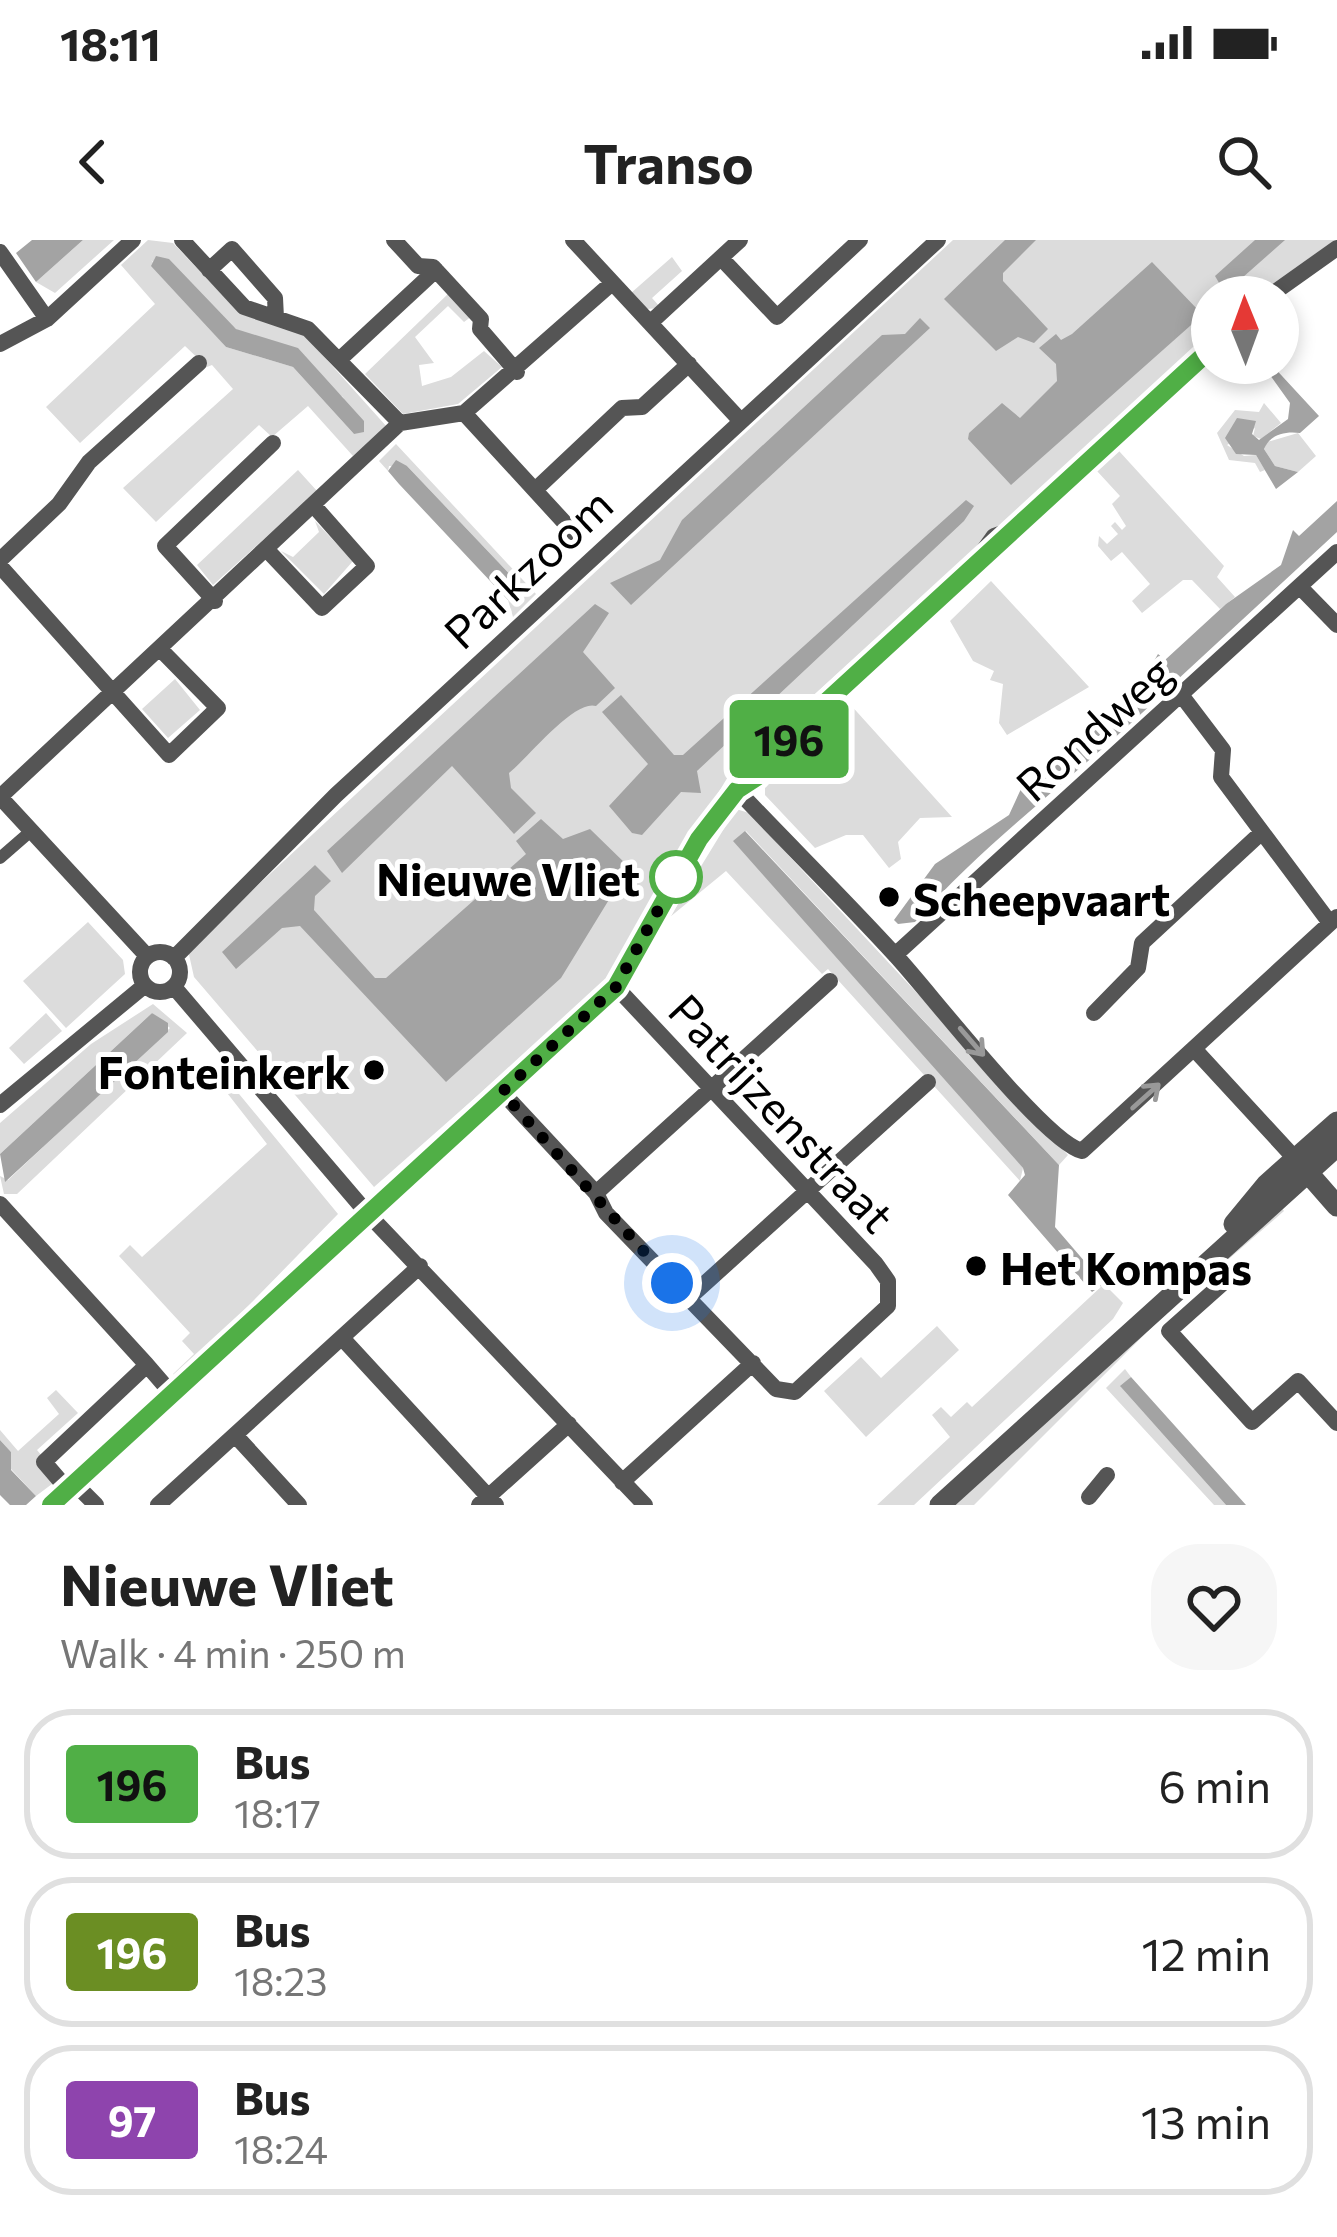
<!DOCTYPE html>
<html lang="en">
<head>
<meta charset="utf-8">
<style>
  body { margin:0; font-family:Commissioner,sans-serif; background:#f6f6f6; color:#222; height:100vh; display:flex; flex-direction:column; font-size:45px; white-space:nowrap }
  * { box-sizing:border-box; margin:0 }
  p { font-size:39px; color:#767676 }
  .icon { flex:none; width:66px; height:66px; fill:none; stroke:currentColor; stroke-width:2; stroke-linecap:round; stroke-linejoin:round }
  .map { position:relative; height:1265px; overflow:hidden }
  .panel { display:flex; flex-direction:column; background:#fff; flex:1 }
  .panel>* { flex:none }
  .badge { padding:0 24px; border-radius:9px; font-size:42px; line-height:78px }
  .needle { width:78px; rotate:359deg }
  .buttons { position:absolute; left:1191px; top:36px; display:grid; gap:24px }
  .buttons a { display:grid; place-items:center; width:108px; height:108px; border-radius:50%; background:#fff; box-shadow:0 6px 18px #0003; font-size:60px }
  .you { position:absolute; width:60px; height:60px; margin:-30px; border:9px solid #fff; border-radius:50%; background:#1a73e8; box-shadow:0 0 0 18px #1a73e833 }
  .map>.badge { position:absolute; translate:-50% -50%; box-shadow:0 0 0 6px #fff }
  .round { display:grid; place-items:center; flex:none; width:126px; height:126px; border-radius:48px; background:#f6f6f6 }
  .head { display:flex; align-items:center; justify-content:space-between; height:204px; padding:0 60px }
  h1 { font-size:57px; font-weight:700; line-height:90px }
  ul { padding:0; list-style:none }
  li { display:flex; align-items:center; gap:36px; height:150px; margin:0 24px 18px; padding:0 36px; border:6px solid #e0e0e0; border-radius:48px }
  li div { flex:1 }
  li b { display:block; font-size:45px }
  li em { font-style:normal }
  li .badge { min-width:132px; font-weight:700; text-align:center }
  .status { display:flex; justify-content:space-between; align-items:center; height:84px; padding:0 60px; background:#fff; direction:ltr }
  .status svg { height:33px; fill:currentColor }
  header { display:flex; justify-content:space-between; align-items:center; height:156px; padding:0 60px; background:#fff; font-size:54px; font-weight:700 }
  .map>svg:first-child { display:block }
</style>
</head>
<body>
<div class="status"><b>18:11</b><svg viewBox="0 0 49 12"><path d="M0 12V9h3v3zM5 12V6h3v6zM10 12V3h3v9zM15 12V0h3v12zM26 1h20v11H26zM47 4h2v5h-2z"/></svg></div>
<header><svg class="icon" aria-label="back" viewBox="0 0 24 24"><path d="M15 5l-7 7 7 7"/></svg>Transo<svg class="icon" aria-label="search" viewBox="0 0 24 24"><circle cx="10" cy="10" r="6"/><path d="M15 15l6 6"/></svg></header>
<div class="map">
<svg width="1337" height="1265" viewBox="0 0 1337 1265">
  <rect width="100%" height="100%" fill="#fff"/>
  <path fill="#dcdcdc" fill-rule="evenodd" d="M 83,0 L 114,0 L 55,53 L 36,42 Z
    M 148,0 L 173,3 L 233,66 L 302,92 L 387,187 L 353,216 L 308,166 L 272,197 L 259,185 L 156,282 L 123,248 L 233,149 L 212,125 L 207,127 L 185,106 L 80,203 L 46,167 L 155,64 L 121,25 ZM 151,20 L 236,89 L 343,157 L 354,194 L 293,127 L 226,107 Z
    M 953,0 L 1335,0 L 1254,57 L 1212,57 L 1212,94 L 748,515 L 729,535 L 604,744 L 374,947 L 194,737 L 188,710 Z
    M 672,17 L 682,31 L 652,58 L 661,68 L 646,69 L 631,53 Z
    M 449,53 L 472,76 L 464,82 L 448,66 L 415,97 L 434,123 L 419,125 L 422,146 L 451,137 L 484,111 L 502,127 L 458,164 L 403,174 L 365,134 Z
    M 1264,163 L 1281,183 L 1261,199 L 1253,196 L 1255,188 L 1227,205 L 1244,216 L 1256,215 L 1265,230 L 1260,232 L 1255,223 L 1229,220 L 1217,193 L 1235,170 L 1259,172 Z
    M 1298,193 L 1316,216 L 1298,232 L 1275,226 L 1264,209 L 1267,202 Z
    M 396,204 L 536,354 L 513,377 L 508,360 L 520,345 L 407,226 L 389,226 L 388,231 L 379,221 Z
    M 1119,211 L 1224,326 L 1217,337 L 1235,357 L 1220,369 L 1192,340 L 1183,340 L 1142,373 L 1132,361 L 1150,344 L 1122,312 L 1111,321 L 1098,306 L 1099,296 L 1107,304 L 1118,294 L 1111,286 L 1115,282 L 1122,290 L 1126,286 L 1112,264 L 1120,256 L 1097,231 Z
    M 298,230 L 317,251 L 213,345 L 197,325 Z
    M 315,281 L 353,321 L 324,354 L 281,311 L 293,317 L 319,292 Z
    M 991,341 L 1089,447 L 1007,495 L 999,483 L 1003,444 L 990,440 L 994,431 L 973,421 L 950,381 Z
    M 175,439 L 200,470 L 168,498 L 142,469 Z
    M 848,462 L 952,577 L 920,578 L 898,602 L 901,619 L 889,628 L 863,595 L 846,595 L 815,608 L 765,555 L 765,545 Z
    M 736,569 L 749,573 L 1068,915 L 1059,925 L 746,591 L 734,601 L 1011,911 L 1023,928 L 1020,941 L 828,729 L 822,734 L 726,631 L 670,677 Z
    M 88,682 L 123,720 L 125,734 L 66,788 L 23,741 Z
    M 153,764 L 187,793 L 17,954 L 4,954 L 0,936 L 8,940 L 170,788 L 152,773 L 0,914 L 0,883 L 91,804 Z
    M 46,773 L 62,791 L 24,824 L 9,808 Z
    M 230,843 L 338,974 L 177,1139 L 173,1134 L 194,1114 L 182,1101 L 190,1093 L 119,1016 L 130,1005 L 142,1017 L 267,904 L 224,849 Z
    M 1279,965 L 1284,971 L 1162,1077 L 974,1265 L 952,1265 Z
    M 1104,1044 L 1123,1063 L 1113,1079 L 914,1265 L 877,1265 L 950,1197 L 932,1175 L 941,1167 L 951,1177 L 967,1162 L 972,1167 Z
    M 937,1086 L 959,1110 L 866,1197 L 824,1151 L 861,1117 L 881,1138 Z
    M 1125,1129 L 1131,1137 L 1121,1147 L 1226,1265 L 1214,1265 L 1106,1148 Z
    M 56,1150 L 78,1173 L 37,1210 L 60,1238 L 36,1256 L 11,1229 L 11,1212 L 0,1200 L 0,1190 L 18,1211 L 59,1174 L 47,1158 Z"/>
  <path fill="#a3a3a3" d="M 32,0 L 83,0 L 36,42 L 16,13 Z
    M 1005,0 L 1036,0 L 1003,33 L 1003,41 L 1048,89 L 1034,103 L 1018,97 L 996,111 L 944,59 Z
    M 1255,0 L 1285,0 L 1225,53 L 1215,36 Z
    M 156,16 L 169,19 L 236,89 L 298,108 L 364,181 L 364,192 L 354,194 L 293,127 L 226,107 L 151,26 Z
    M 1152,22 L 1200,72 L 1199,78 L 1011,245 L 968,199 L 969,193 L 1002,163 L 1020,178 L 1057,141 L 1056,124 L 1039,108 L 1056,94 L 1061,100 L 1072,94 Z
    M 920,78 L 930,88 L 631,365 L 610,343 L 660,320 L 682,280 L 857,118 L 882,95 L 905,94 Z
    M 1270,123 L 1319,176 L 1300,193 C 1286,191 1270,194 1264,209 L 1275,226 L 1298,232 L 1276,249 L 1256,215 L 1236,214 L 1225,198 L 1237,178 L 1256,181 L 1252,194 L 1259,200 L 1288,179 L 1290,163 L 1265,128 L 1230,131 Z
    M 396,220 L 407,226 L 520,345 L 523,352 L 518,361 L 508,360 L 399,244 L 388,231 Z
    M 966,260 L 974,266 L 964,281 L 697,531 L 701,553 L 681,552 L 642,595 L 632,593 L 609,566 L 648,524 L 602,472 L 621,455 L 674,515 L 683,515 Z
    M 1337,261 L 1337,292 L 1176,441 L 1165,440 L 1165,451 C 1085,530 989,597 915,682 L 898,684 L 894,680 L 935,624 L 1009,575 L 1026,538 L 1031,542 L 1096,483 L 1147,449 L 1142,442 L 1158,414 L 1165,420 L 1226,364 L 1281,325 L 1293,290 L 1299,296 Z
    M 595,364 L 609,373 L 583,412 L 615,448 L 596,466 C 574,459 528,518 509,533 L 511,548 L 536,573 L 514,594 L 452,526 L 342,633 L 327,611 Z
    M 541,579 L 563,599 L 590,589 L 629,627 L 561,738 L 446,842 L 300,686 L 282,688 L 236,729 L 222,712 L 315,625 L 331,641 L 315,656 L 314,670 L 375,738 L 386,738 L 526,614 L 516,601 Z
    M 745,591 L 1059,925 L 1055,987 L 1104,1044 L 1092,1052 L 1008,955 L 1025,935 L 1023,928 L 733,601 Z
    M 152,773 L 168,783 L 168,792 L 5,942 L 0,914 Z
    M 1131,1137 L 1246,1265 L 1226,1265 L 1120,1146 Z
    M 0,1200 L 11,1212 L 11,1230 L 36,1256 L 26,1265 L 10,1265 L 0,1255 Z"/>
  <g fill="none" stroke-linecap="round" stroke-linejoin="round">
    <path stroke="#555" stroke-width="12" d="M 0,618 L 31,591"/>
    <path stroke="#555" stroke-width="16" d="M 182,0 L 244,67 L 308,89 L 400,183
      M 394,0 L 418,26 L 433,27 L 481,79 L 480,89 L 517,132
      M 573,0 L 739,179
      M 0,12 L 47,79
      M 721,18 L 777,77 L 860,0
      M 209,30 L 232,9 L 275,58 L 276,78
      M 1268,57 L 1337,8
      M 650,83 L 740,0
      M 0,104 L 47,79 L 133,0
      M 339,120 L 436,30
      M 464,173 L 575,294
      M 535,250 L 622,168 L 642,167 L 689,124
      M 268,311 L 322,368 L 367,326 L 315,267
      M 0,320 L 59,264 L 89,222 L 199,123
      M 0,326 L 169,515 L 218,468 L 161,410
      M 971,328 L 994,296 L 1011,290
      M 1300,347 L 1337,385
      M 215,361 L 165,306 L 273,203
      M 1182,456 L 1223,510 L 1221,537 L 1330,683
      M 741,547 L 1212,108
      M 737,550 C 790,606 845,660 897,717 C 930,753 1045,902 1082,911 L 1337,677
      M 0,557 L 400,183 L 464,173 L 612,43
      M 0,557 L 147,716
      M140 732a20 20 0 1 1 40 0a20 20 0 1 1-40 0Z
      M 895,715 L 1337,312
      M 174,718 L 336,555 L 938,0
      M 174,747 L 367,973 L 645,1265
      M 1094,773 L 1138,728 L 1142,703 L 1261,593
      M 1196,811 L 1301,925
      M 502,852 L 596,953 L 606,973 L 776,1149 L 795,1152 L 888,1066 L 888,1041 L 876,1024 L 616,747
      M 0,865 L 144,746
      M 596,953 L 830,741
      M 0,964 L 147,1125 L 44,1222 L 68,1250
      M 1242,1026 L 1169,1091 L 1252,1182 L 1298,1141 L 1337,1183
      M 691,1056 L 928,842
      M 343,1099 L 496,1265
      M 147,1125 L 172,1154
      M 235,1195 L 299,1265
      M 622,1242 L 753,1123
      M 75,1244 L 96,1265
      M 1089,1257 L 1107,1235
      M 51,1265 L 616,747 L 699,599 L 747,530 L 781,507
      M 158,1265 L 420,1026
      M 479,1265 L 569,1184"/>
    <path stroke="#555" stroke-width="21" d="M 1309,934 L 1337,966
      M 1234,984 L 1267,944 L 1337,882
      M 940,1265 L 1337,906"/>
  </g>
  <defs><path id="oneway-shaft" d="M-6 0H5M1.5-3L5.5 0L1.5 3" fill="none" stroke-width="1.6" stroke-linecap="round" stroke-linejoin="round" transform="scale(3)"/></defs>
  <g stroke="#999">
    <use href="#oneway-shaft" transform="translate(972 802) rotate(49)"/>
    <use href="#oneway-shaft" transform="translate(1146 856) rotate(-42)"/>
  </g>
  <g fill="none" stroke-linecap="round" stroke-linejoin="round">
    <defs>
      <path id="line" d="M 51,1265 L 616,747 L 699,599 L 737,550 L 757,537 L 824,464 L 1212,108"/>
    </defs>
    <use href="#line" stroke="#fff" stroke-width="27"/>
    <use href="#line" stroke="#50af46" stroke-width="18"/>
    <path stroke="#000" stroke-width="12" stroke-dasharray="0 21.6" d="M 672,1043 L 502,852 L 616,747 L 676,637"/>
  </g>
  <circle fill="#fff" stroke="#50af46" stroke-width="6" cx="676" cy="637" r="24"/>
  <g fill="#000" stroke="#fff" stroke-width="4.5">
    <circle cx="889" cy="657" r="12"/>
    <circle cx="374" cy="830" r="12"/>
    <circle cx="976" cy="1026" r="12"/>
  </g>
  <g text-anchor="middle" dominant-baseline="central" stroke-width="10" stroke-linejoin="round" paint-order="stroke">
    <g font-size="45" fill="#000" stroke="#fff">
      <text transform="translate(527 327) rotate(-43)">Parkzoom</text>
      <text transform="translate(1093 487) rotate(-42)">Rondweg</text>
      <text transform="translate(783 872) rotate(47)">Patrijzenstraat</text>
    </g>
    <g font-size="45" font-weight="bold" fill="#000" stroke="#fff" text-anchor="end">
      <text x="640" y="637">Nieuwe Vliet</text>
    </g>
    <g font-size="45" font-weight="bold" fill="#000" stroke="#fff" text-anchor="start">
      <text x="913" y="657">Scheepvaart</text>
      <text x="350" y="830" text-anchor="end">Fonteinkerk</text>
      <text x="1000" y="1026">Het Kompas</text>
    </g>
  </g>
</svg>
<div class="buttons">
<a><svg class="needle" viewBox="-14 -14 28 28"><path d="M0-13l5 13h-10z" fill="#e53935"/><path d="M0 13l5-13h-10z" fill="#767676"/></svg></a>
</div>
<div class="you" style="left:672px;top:1043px"></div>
<b class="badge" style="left:789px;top:499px;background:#50af46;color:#111">196</b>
</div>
<section class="panel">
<div class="head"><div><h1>Nieuwe Vliet</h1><p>Walk · 4 min · 250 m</p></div><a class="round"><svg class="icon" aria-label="heart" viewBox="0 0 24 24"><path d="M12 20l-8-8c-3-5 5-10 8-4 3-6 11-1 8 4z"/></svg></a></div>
<ul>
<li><span class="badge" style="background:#50af46;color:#111">196</span><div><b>Bus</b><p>18:17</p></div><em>6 min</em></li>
<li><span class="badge" style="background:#6b8e23;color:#fff">196</span><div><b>Bus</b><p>18:23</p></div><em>12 min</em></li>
<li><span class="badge" style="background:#8e44ad;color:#fff">97</span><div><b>Bus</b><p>18:24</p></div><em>13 min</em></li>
</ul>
</section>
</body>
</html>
